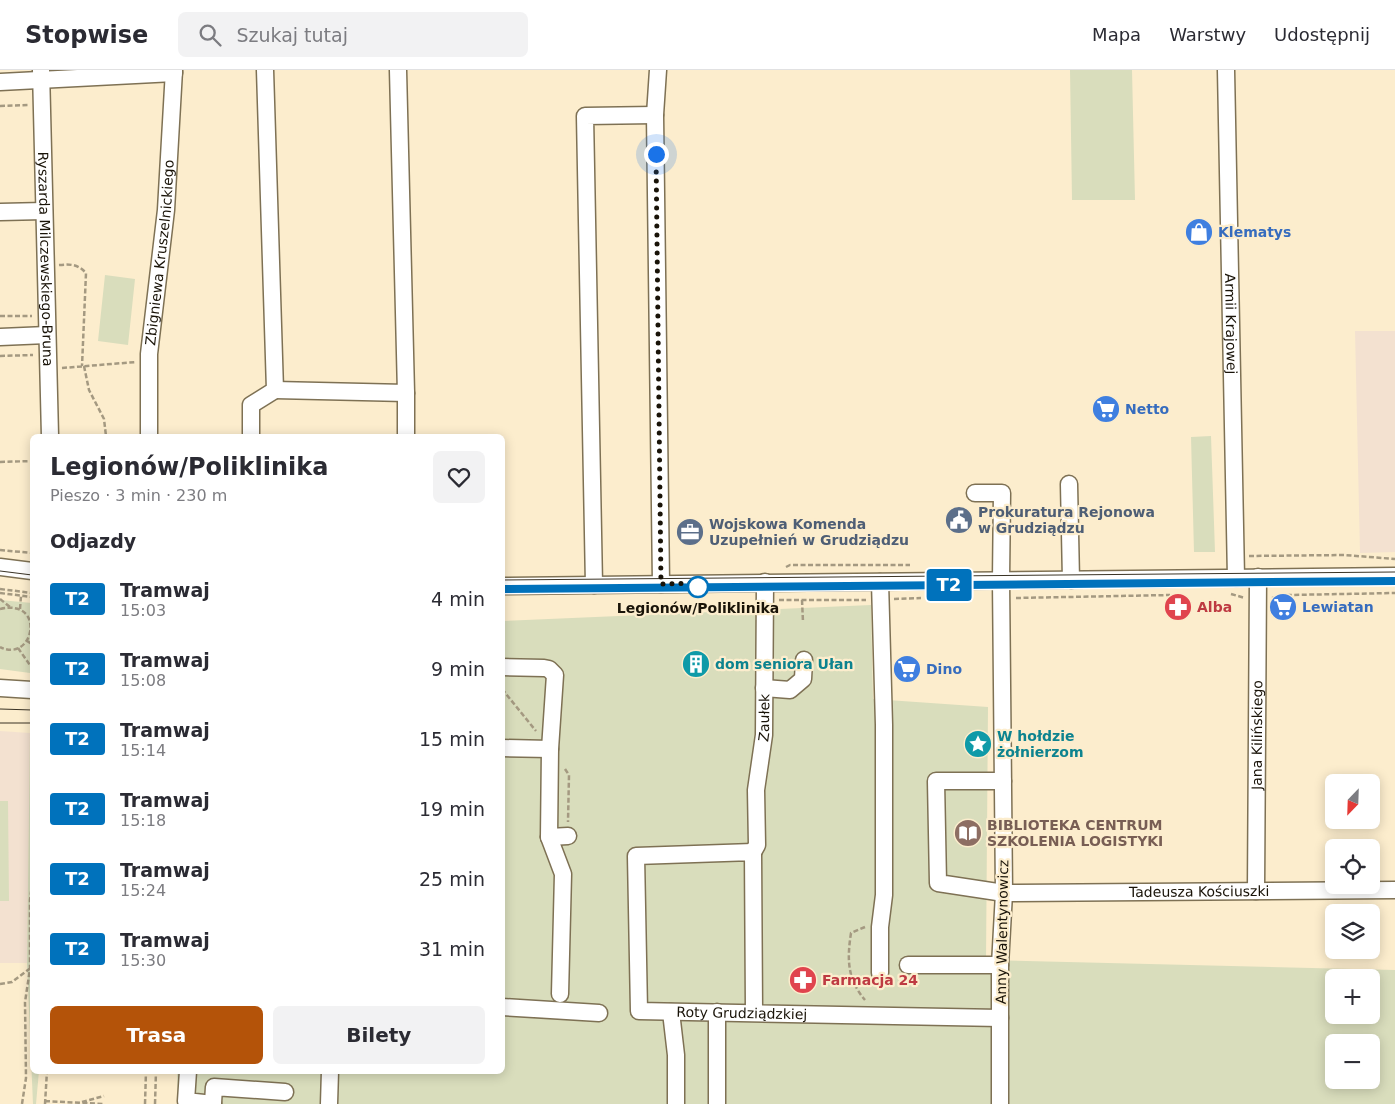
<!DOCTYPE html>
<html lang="pl">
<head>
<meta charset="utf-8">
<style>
  body { margin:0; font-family:"DejaVu Sans",sans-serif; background:#f2f2f3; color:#2b2b33; height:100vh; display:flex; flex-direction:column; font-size:19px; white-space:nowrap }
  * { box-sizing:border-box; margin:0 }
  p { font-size:16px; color:#7c7c81 }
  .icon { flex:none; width:28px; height:28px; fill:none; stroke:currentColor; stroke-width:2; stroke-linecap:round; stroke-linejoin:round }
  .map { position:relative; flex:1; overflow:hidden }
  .drawer { position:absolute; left:30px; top:364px; width:475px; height:640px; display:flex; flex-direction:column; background:#fff; border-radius:8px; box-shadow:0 2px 12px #0003 }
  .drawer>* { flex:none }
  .badge { padding:0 10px; border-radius:4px; font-size:18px; line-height:32px }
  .needle { width:32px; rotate:203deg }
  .controls { position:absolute; left:1325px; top:704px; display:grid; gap:10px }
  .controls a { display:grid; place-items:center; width:55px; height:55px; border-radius:8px; background:#fff; box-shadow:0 2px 12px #0003; font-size:25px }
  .you { position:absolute; width:25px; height:25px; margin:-12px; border:4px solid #fff; border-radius:50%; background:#1a73e8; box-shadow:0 0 0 8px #1a73e833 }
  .map>.badge { position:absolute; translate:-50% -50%; box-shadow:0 0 0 2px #fff }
  h2 { padding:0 20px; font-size:19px; line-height:45px }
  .round { display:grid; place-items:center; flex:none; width:52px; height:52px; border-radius:8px; background:#f2f2f3 }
  .overview { display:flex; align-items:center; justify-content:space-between; height:85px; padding:0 20px }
  h1 { font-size:24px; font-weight:800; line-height:38px }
  .button { display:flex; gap:10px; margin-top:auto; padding:10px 20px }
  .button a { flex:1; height:58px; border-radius:8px; background:#b45309; color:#fff; font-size:20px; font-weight:800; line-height:58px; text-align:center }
  .button a+a { background:#f2f2f3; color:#2b2b33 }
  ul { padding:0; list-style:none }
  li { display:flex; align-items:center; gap:15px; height:70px; padding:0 20px }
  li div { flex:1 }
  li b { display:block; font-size:19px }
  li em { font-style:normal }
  li .badge { min-width:55px; font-weight:700; text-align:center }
  header { display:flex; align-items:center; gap:30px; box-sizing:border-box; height:70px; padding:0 25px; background:#fff; border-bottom:1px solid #e1e1e2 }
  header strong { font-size:24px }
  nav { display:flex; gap:28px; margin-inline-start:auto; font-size:18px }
  .search { width:350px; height:45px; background:#f2f2f3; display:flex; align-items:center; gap:12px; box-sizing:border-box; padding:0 18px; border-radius:8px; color:#7c7c81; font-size:19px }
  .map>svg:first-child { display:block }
</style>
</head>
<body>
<header>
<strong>Stopwise</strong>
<div class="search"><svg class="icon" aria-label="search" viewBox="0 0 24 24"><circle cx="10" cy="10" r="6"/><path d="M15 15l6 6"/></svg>Szukaj tutaj</div>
<nav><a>Mapa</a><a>Warstwy</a><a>Udostępnij</a></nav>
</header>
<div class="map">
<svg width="1395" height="1034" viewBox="0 0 1395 1034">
  <rect width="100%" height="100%" fill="#fcedcd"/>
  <path fill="#f3e1d0" d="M 1355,261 L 1395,261 L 1395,482 L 1360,483 Z
    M 0,661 L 30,663 L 27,893 L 0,893 Z"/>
  <path fill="#d9ddbc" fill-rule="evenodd" d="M 1070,0 L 1132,0 L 1135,130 L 1072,130 Z
    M 105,205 L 135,209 L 128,275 L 98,271 Z
    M 1211,366 L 1215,482 L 1194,482 L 1191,367 Z
    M 0,530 L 32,533 L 32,601 L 30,603 L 0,599 Z
    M 871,535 L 873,629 L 988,637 L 986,890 L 1395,900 L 1395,1034 L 178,1034 L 177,1001 L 502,1001 L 503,551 ZM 1334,908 L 1371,908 L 1371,945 L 1334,945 ZM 1334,972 L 1371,972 L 1371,1010 L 1334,1010 Z
    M 30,663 L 32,663 L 32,1001 L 39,1001 L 36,1034 L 33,1034 L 27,893 Z
    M 0,731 L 8,731 L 9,831 L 0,831 Z"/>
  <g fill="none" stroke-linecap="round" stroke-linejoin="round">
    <defs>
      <g id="minor">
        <path id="s1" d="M 41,0 L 50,366"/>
        <path d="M 658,0 L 655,45 L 661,514"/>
        <path id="s2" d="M 1226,0 L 1236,508"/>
        <path d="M 0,12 L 174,3"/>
        <path d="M 0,142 L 44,141"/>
        <path d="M 0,267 L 47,265"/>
        <path d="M 275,320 L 406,323 L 398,0"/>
        <path d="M 406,323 L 406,366"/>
        <path id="s3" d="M 149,366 L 149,284 L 166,140 L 174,0"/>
        <path d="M 251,366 L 251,335 L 275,320 L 265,0"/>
        <path d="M 1069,414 L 1071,510"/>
        <path d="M 975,423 L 1002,423 L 1001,510 L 1004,823 L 1000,895 L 1000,1034"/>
        <path d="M 0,497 L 32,501"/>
        <path d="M 880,512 L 884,655 L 884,825 L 880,857 L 880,903"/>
        <path d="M 594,515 L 585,46 L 655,45"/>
        <path d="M 502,516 L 1395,506"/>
        <path d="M 502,597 L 544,598 L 549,599 L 555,605 L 550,679 L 549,767 L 568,766"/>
        <path d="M 0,618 L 32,620"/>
        <path d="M 764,618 L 790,620 L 803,609 L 804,590"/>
        <path d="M 502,678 L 550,679"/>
        <path id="s4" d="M 1003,711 L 936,711 L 938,813 L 1004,823 L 1395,820"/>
        <path d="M 549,767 L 563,804 L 560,924"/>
        <path id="s5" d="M 753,782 L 757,775 L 756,720 L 764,665 L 765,512"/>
        <path id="s6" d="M 1256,821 L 1258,507"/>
        <path d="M 908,895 L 1000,895"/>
        <path d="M 502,937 L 599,943"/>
        <path d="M 671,942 L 676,985 L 676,1034"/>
        <path d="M 717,942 L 717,1034"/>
        <path id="s7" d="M 754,942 L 753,782 L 636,786 L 639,941 L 1000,948"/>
        <path d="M 188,1001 L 186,1031 L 213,1034"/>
        <path d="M 213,1033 L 214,1017 L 285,1022"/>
        <path d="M 329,1034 L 330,1001"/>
      </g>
    </defs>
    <use href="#minor" stroke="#7e7154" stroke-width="19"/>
    <path stroke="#a49981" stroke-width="2.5" stroke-dasharray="5 2.5" stroke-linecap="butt" d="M 0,36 L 28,35
      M 59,195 C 70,194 78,194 86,203 L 82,296
      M 0,246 L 32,246
      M 0,286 L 33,285
      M 84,296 L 89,320 L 104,349 L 106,366
      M 62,298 L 136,292
      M 0,392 L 32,391
      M 0,480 L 32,483
      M 1249,486 L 1344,485 L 1395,489
      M 786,497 L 790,495 L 910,495
      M 0,519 L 32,523
      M 0,523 L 32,527
      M 1231,524 L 1245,528
      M 1016,528 L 1170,525
      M 1272,528 L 1289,525 L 1395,523
      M 0,529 L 10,537
      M 894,529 L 921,528
      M 779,530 L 866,530
      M 802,530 L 803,552
      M 0,539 C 47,528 34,594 0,577
      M 20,539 L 21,526
      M 502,552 L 503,529
      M 27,571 L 32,574
      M 18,578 L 32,598
      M 502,619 L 536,661
      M 565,699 L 569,705 L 568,752
      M 865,857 L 851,863 C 847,889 847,909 865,930
      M 0,914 L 12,912 L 32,897
      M 45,1031 L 103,1034
      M 82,1032 L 104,1026
      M 22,1034 L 26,1008 L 25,932 L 30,899 L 30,830 L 32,815
      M 45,1034 L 47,1001
      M 145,1034 L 146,1001
      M 155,1034 L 156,1001"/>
    <use href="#minor" stroke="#fff" stroke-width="16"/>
    <path stroke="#3a3325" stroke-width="1" d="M 0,501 L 32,505
      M 502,510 L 1395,502
      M 502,519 L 1395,511
      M 0,639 L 32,640
      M 0,653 L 32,653"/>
  </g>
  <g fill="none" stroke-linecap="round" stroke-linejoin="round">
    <defs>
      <path id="line" d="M 502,519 L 1395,511"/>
    </defs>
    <use href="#line" stroke="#fff" stroke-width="11"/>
    <use href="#line" stroke="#0072bc" stroke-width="8"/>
    <path stroke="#191308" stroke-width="5" stroke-dasharray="0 9" d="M 656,84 L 661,514 L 696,513 L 698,517"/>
  </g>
  <defs>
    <symbol id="shop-disc" viewBox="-11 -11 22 22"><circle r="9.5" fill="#3f7fe0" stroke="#fcedcd"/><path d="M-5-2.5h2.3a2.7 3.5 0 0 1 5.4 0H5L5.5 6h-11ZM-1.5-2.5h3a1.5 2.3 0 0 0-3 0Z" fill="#fff"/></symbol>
    <symbol id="supermarket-disc" viewBox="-11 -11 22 22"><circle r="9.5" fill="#3f7fe0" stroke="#fcedcd"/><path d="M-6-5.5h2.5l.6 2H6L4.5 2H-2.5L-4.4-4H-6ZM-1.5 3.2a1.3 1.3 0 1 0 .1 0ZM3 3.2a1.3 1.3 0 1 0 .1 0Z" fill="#fff"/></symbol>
    <symbol id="civic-disc" viewBox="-11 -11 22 22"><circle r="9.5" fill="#5c6f8a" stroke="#fcedcd"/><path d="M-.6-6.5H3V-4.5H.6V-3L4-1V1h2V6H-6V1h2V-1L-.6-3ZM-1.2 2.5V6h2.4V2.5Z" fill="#fff"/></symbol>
    <symbol id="office-disc" viewBox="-11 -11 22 22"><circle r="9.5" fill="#5c6f8a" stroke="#fcedcd"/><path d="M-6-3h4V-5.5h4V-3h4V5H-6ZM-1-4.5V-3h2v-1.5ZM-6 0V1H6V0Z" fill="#fff"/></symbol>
    <symbol id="pharmacy-disc" viewBox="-11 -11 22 22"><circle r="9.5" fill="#e0444e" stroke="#fcedcd"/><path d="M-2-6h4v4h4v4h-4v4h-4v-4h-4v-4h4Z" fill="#fff"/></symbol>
    <symbol id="building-disc" viewBox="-11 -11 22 22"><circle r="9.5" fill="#0f9aa8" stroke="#fcedcd"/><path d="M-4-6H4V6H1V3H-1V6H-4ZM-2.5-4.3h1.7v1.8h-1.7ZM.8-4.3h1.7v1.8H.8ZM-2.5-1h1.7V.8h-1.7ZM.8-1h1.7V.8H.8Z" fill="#fff"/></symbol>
    <symbol id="sight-disc" viewBox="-11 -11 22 22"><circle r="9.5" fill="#0f9aa8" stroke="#fcedcd"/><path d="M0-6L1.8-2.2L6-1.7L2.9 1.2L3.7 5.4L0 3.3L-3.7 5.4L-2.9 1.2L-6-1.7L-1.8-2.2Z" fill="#fff"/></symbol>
    <symbol id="library-disc" viewBox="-11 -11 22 22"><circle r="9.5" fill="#8d6e63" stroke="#fcedcd"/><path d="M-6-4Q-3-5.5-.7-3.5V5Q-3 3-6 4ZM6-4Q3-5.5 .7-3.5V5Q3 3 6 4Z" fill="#fff"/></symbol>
  </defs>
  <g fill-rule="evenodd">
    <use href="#shop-disc" x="1183" y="146" width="32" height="32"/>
    <use href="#supermarket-disc" x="1090" y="323" width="32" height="32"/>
    <use href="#civic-disc" x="943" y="434" width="32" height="32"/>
    <use href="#office-disc" x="674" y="446" width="32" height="32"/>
    <use href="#pharmacy-disc" x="1162" y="521" width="32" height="32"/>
    <use href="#supermarket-disc" x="1267" y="521" width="32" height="32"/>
    <use href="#building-disc" x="680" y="578" width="32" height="32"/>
    <use href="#supermarket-disc" x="891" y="583" width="32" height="32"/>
    <use href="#sight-disc" x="962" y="658" width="32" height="32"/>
    <use href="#library-disc" x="952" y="747" width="32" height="32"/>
    <use href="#pharmacy-disc" x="787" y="894" width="32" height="32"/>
  </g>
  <circle fill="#fff" stroke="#0072bc" stroke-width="2.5" cx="698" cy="517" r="10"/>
  <g text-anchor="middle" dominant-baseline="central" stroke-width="4.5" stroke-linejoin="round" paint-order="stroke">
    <g font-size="14" font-weight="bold" fill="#366cbe" stroke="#fcedcd" text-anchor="start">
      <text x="1218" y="162">Klematys</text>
      <text x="1125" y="339">Netto</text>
      <text x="1302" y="537">Lewiatan</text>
      <text x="926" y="599">Dino</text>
    </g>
    <g font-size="14" fill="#191308" stroke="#fcedcd">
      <text stroke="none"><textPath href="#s3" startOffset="184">Zbigniewa Kruszelnickiego</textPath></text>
      <text stroke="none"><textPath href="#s1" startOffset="189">Ryszarda Milczewskiego-Bruna</textPath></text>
      <text stroke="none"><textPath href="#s2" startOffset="254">Armii Krajowej</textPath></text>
      <text stroke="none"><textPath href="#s5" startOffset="136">Zaułek</textPath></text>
      <text stroke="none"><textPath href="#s6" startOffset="156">Jana Kilińskiego</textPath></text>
      <text stroke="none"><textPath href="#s4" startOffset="431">Tadeusza Kościuszki</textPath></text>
      <text transform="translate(1002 862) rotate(-89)">Anny Walentynowicz</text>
      <text stroke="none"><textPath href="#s7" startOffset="535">Roty Grudziądzkiej</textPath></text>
    </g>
    <g font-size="14" font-weight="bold" fill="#4e5e75" stroke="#fcedcd" text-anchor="start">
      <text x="978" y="442">Prokuratura Rejonowa<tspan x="978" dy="16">w Grudziądzu</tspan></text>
      <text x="709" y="454">Wojskowa Komenda<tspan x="709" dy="16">Uzupełnień w Grudziądzu</tspan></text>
    </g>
    <g font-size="14" font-weight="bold" fill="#be3a42" stroke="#fcedcd" text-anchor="start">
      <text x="1197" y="537">Alba</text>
      <text x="822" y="910">Farmacja 24</text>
    </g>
    <g font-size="14" font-weight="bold" fill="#191308" stroke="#fcedcd">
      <text x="698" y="538">Legionów/Poliklinika</text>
    </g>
    <g font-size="14" font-weight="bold" fill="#0d838f" stroke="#fcedcd" text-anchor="start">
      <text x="715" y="594">dom seniora Ułan</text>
      <text x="997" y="666">W hołdzie<tspan x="997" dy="16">żołnierzom</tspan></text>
    </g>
    <g font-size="14" font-weight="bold" fill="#785e54" stroke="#fcedcd" text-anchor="start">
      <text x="987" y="755">BIBLIOTEKA CENTRUM<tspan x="987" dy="16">SZKOLENIA LOGISTYKI</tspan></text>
    </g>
  </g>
</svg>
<div class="controls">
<a><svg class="needle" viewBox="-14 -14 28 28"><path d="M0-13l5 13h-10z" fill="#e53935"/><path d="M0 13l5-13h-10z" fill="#7c7c81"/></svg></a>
<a><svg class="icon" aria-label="locate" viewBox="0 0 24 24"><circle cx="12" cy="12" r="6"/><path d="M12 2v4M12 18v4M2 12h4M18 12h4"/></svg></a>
<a><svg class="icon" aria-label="layers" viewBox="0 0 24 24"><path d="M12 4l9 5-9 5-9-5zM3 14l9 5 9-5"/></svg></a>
<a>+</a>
<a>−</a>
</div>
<div class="you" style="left:656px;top:84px"></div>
<b class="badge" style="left:949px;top:515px;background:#0072bc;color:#fff">T2</b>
<section class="drawer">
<div class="overview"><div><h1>Legionów/Poliklinika</h1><p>Pieszo · 3 min · 230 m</p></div><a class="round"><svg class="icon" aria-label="heart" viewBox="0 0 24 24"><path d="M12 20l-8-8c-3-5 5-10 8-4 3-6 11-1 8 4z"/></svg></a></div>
<h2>Odjazdy</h2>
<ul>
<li><span class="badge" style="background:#0072bc;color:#fff">T2</span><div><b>Tramwaj</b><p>15:03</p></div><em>4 min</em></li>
<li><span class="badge" style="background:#0072bc;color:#fff">T2</span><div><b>Tramwaj</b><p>15:08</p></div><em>9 min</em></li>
<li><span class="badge" style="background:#0072bc;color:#fff">T2</span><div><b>Tramwaj</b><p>15:14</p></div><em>15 min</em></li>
<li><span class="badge" style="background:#0072bc;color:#fff">T2</span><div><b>Tramwaj</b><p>15:18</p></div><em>19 min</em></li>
<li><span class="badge" style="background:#0072bc;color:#fff">T2</span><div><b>Tramwaj</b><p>15:24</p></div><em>25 min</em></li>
<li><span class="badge" style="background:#0072bc;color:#fff">T2</span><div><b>Tramwaj</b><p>15:30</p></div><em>31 min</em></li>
</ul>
<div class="button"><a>Trasa</a><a>Bilety</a></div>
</section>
</div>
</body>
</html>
